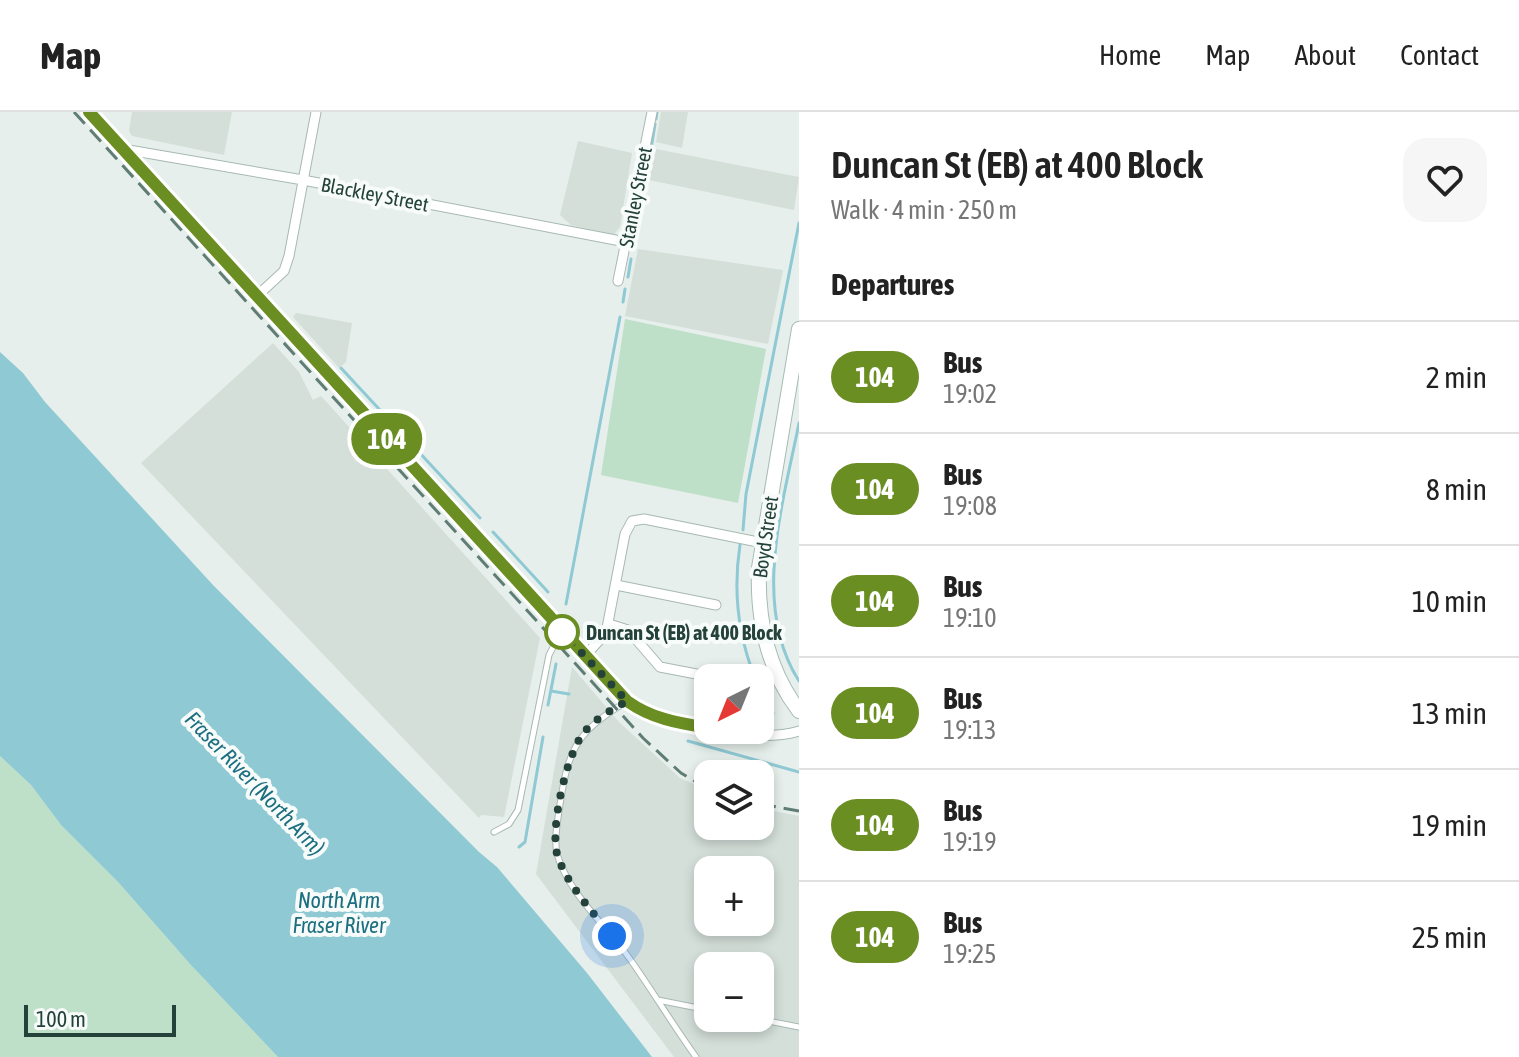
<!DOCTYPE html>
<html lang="en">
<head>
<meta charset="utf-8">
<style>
  body { margin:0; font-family:"Asap Condensed",sans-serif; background:#f6f6f6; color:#222; height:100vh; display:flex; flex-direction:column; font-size:30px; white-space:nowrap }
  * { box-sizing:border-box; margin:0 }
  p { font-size:26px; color:#767676 }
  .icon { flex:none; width:44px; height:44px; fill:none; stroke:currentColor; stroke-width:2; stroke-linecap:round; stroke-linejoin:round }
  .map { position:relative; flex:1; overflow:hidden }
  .drawer { display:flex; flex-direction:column; background:#fff; width:720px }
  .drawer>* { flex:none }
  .badge { padding:0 16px; border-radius:26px; font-size:28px; line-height:52px }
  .needle { width:52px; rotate:223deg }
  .fabs { position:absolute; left:694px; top:552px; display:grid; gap:16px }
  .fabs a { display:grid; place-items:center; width:80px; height:80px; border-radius:16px; background:#fff; box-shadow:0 4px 12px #0003; font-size:40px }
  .scale { position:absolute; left:24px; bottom:20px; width:152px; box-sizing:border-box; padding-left:8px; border:4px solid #24423a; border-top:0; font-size:22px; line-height:28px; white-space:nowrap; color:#24423a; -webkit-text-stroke:6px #f7fbf9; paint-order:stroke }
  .you { position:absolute; width:40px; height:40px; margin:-20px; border:6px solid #fff; border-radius:50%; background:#1a73e8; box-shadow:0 0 0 12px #1a73e833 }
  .map>.badge { position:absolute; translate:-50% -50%; box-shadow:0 0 0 4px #fff }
  h2 { padding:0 32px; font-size:30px; line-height:72px }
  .round { display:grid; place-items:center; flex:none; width:84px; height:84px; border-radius:24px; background:#f6f6f6 }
  .overview { display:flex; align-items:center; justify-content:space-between; height:136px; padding:0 32px }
  h1 { font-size:38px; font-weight:600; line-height:60px }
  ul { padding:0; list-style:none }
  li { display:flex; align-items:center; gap:24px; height:112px; padding:0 32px; border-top:2px solid #e0e0e0 }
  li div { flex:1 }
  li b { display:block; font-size:30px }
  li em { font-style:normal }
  li .badge { min-width:88px; font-weight:700; text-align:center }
  header { display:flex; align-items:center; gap:48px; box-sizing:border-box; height:112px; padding:0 40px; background:#fff; border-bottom:2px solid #e0e0e0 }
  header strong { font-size:38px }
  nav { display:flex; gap:44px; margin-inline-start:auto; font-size:28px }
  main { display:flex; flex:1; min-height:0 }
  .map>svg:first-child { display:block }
</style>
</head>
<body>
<header>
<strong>Map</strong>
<nav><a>Home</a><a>Map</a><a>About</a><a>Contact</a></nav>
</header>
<main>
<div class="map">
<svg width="799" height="945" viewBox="0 0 799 945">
  <rect width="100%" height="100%" fill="#e6efeb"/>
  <path fill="#d4dfda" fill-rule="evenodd" d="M 132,0 L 232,0 L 224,43 L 132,24 L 129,19 Z
    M 661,0 L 688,0 L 682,36 L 656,30 Z
    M 578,29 L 632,41 L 620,115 L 613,124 L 571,113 L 560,103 Z
    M 656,37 L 799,65 L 794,98 L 649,68 Z
    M 638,137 L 783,158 L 768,232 L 625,204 Z
    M 296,201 L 352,211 L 346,250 L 339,256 L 293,205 Z
    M 273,231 L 299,260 L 313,288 L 321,284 L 540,526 L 504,705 L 481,703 L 479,706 L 141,351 Z
    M 572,555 L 619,610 L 680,666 L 708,678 L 708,714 L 760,714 L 760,696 L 799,704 L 799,945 L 674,945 L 536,762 ZM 708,758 L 760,758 L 760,810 L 708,810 ZM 708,854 L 760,854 L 760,906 L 708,906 Z"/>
  <path fill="#bfe0c8" d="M 625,207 L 766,237 L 738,391 L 601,363 Z
    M 0,644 L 31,673 L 61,713 L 118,770 L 190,852 L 278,945 L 0,945 Z"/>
  <path fill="#8ec9d4" d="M 0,240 L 23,261 L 45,290 L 213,473 L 479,740 L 497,755 L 587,861 L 652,945 L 278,945 L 190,852 L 118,770 L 61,713 L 31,673 L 0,644 Z"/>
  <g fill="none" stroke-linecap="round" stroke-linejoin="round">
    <path stroke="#8ec9d4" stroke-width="3" d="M 656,7 L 657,0
      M 649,49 L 655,12
      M 641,91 L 644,75
      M 635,125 L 639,99
      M 628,165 L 631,147
      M 623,190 L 625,177
      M 341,256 L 480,406
      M 799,311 C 783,392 751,494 799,569
      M 743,418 L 746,382 L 799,111
      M 493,420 L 548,480
      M 740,433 C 733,478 738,523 755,566
      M 566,492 L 620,205
      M 760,578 L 773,601
      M 551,579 L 569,582
      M 548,593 L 556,552
      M 688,629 L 799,660
      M 519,735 L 525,730 L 543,625"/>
    <defs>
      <path id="service" d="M 626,590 C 573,622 568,639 559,699 C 557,712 554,728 557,742 C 568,780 604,812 627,843 C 651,876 672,912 696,945
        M 494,720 L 509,712 L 518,698 L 549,543 L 561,520
        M 658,888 L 708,898
        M 753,906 L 799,915"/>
      <path id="minor" d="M 89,0 L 627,589 C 652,607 678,611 708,616
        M 123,37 L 303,68 L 626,130
        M 618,169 L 652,0
        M 258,183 L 284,159 L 289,144 L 316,0
        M 616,473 L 716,493
        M 609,512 L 628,518 L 660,555 L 717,566
        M 584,545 L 606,521 L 625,422 L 632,409 L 644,407 L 763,431
        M 718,618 C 746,623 771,627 799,619"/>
      <path id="secondary" d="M 799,217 L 759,456 C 757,508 767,557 799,599"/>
    </defs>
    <use href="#service" stroke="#a8b8b2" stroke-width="7"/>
    <use href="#minor" stroke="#a8b8b2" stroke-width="11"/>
    <use href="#secondary" stroke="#a4bbb3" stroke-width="16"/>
    <use href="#service" stroke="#fff" stroke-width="5"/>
    <use href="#minor" stroke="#fff" stroke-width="9"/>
    <use href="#secondary" stroke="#fff" stroke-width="14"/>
    <path stroke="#5f7d75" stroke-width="3" stroke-dasharray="16 8" stroke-linecap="butt" d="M 74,0 L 643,626 L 681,661 L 708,677
      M 760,692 L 799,699"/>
  </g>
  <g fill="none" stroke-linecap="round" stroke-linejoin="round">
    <defs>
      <path id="line" d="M 89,0 L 627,589 C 652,607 678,611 708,616"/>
    </defs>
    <use href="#line" stroke="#fff" stroke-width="18"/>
    <use href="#line" stroke="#6b8e23" stroke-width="12"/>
    <path stroke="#24423a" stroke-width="8" stroke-dasharray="0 14.4" d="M 562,520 L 627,589 C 613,597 597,606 586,618 C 567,638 550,715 557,742 C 566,772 593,800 612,824"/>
  </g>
  <circle fill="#fff" stroke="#6b8e23" stroke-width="4" cx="562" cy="520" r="16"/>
  <g text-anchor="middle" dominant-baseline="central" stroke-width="8" stroke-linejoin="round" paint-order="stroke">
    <g font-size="20" fill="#24423a" stroke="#f7fbf9">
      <text transform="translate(375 82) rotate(11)">Blackley Street</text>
      <text transform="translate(635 85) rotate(-79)">Stanley Street</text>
      <text transform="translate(765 425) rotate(-82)">Boyd Street</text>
    </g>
    <g font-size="20" font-weight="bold" fill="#24423a" stroke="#f7fbf9" text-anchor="start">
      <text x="586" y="520">Duncan St (EB) at 400 Block</text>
    </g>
    <g font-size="22" font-style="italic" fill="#1c6f80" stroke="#f7fbf9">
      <text transform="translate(255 671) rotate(46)">Fraser River (North Arm)</text>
      <text x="339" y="788">North Arm<tspan x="339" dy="25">Fraser River</tspan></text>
    </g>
  </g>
</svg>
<div class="fabs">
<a><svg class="needle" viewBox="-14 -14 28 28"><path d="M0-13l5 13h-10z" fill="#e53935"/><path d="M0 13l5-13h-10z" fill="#767676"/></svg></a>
<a><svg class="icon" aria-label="layers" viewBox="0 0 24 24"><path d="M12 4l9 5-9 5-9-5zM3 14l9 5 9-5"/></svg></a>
<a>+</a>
<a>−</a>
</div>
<div class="scale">100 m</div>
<div class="you" style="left:612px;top:824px"></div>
<b class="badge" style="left:387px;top:327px;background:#6b8e23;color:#fff">104</b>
</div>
<section class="drawer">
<div class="overview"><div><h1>Duncan St (EB) at 400 Block</h1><p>Walk · 4 min · 250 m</p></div><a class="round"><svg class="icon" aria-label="heart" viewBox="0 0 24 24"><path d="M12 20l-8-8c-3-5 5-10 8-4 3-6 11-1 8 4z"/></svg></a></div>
<h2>Departures</h2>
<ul>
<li><span class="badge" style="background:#6b8e23;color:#fff">104</span><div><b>Bus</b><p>19:02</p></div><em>2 min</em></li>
<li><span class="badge" style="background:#6b8e23;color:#fff">104</span><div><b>Bus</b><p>19:08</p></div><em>8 min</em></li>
<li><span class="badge" style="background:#6b8e23;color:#fff">104</span><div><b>Bus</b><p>19:10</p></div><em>10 min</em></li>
<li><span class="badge" style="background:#6b8e23;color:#fff">104</span><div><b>Bus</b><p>19:13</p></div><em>13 min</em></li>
<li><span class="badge" style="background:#6b8e23;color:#fff">104</span><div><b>Bus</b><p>19:19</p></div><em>19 min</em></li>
<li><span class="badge" style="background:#6b8e23;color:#fff">104</span><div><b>Bus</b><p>19:25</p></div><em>25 min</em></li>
</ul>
</section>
</main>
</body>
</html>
